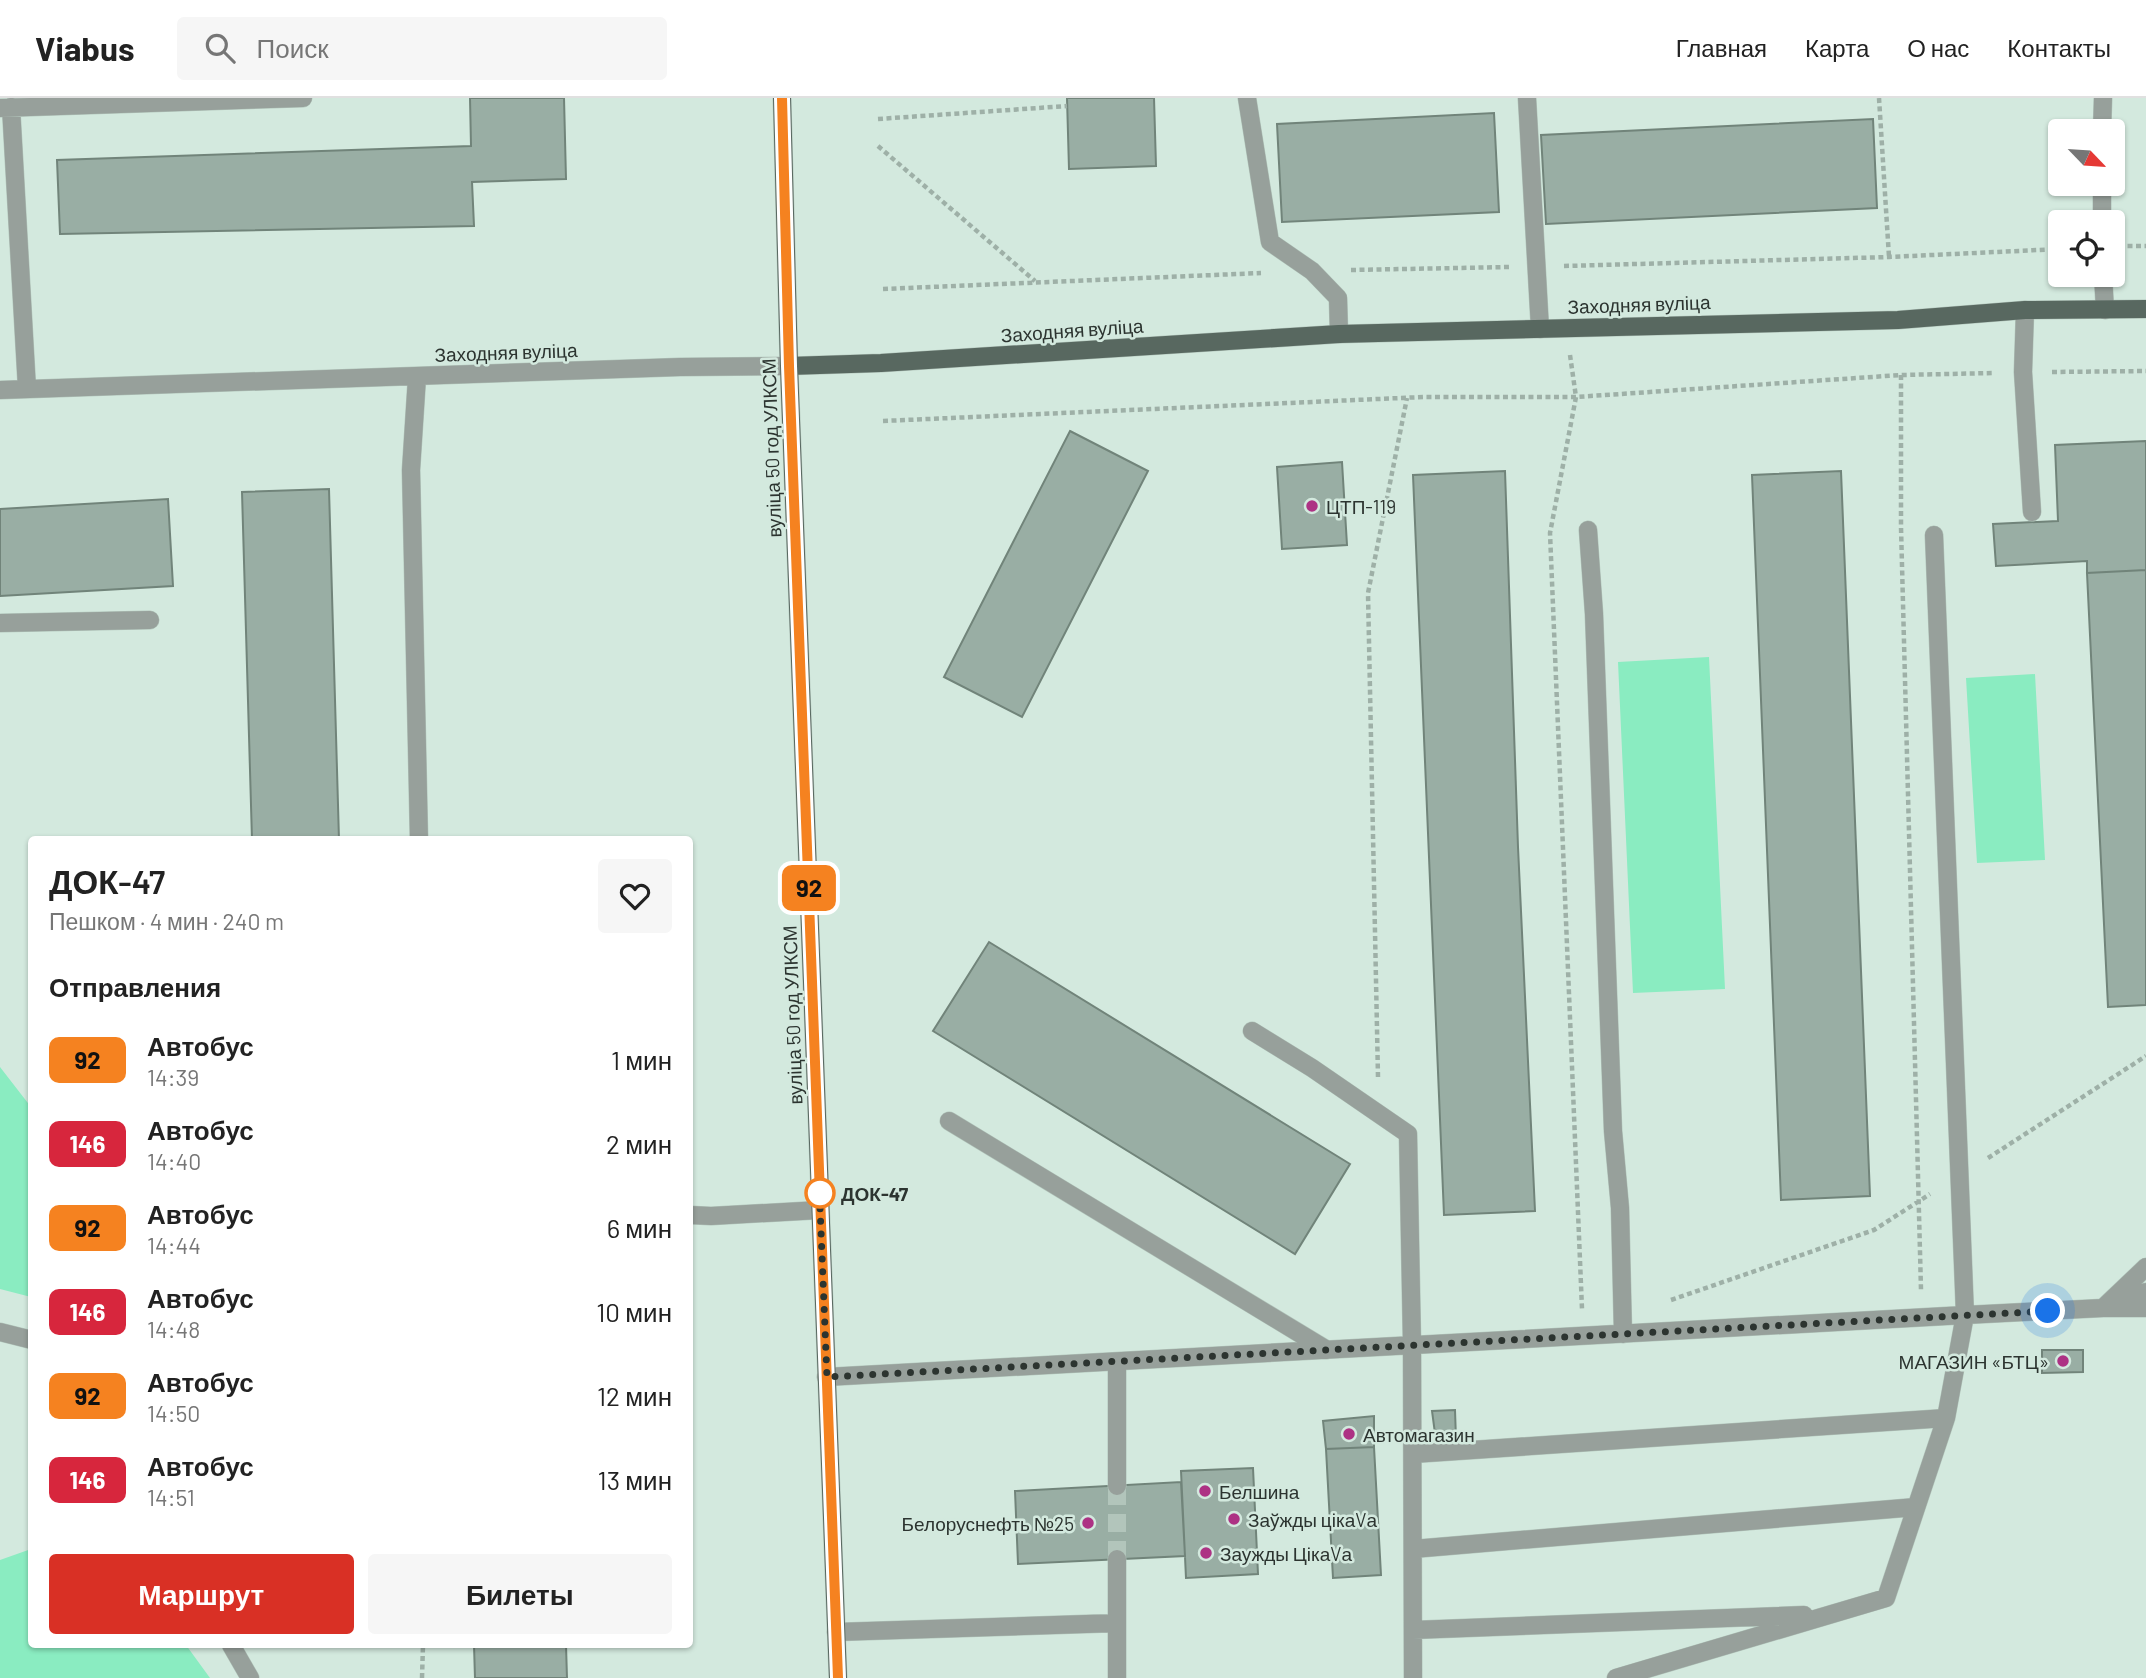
<!DOCTYPE html>
<html lang="ru">
<head>
<meta charset="utf-8">
<style>
  body { margin:0; font-family:Barlow,sans-serif; background:#f6f6f6; color:#222; height:100vh; display:flex; flex-direction:column; font-size:26px; white-space:nowrap }
  * { box-sizing:border-box; margin:0 }
  p { font-size:23px; color:#767676 }
  .icon { flex:none; width:38px; height:38px; fill:none; stroke:currentColor; stroke-width:2; stroke-linecap:round; stroke-linejoin:round }
  .map { position:relative; flex:1; overflow:hidden }
  .details { position:absolute; left:28px; top:738px; width:665px; height:812px; display:flex; flex-direction:column; background:#fff; border-radius:7px; box-shadow:0 2px 5px #0004 }
  .details>* { flex:none }
  .badge { padding:0 14px; border-radius:10px; font-size:24px; line-height:46px }
  .needle { width:46px; rotate:115deg }
  .tools { position:absolute; left:2048px; top:21px; display:grid; gap:14px }
  .tools a { display:grid; place-items:center; width:77px; height:77px; border-radius:7px; background:#fff; box-shadow:0 2px 5px #0004; font-size:35px }
  .you { position:absolute; width:35px; height:35px; margin:-18px; border:5px solid #fff; border-radius:50%; background:#1a73e8; box-shadow:0 0 0 10px #1a73e833 }
  .map>.badge { position:absolute; translate:-50% -50%; box-shadow:0 0 0 4px #fff }
  h2 { padding:0 21px; font-size:26px; line-height:63px }
  .round { display:grid; place-items:center; flex:none; width:74px; height:74px; border-radius:7px; background:#f6f6f6 }
  .head { display:flex; align-items:center; justify-content:space-between; height:119px; padding:0 21px }
  h1 { font-size:33px; font-weight:600; line-height:52px }
  .button { display:flex; gap:14px; margin-top:auto; padding:14px 21px }
  .button a { flex:1; height:80px; border-radius:7px; background:#d93025; color:#fff; font-size:28px; font-weight:600; line-height:80px; text-align:center }
  .button a+a { background:#f6f6f6; color:#222 }
  ul { padding:0; list-style:none }
  li { display:flex; align-items:center; gap:21px; height:84px; padding:0 21px }
  li div { flex:1 }
  li b { display:block; font-size:26px }
  li em { font-style:normal }
  li .badge { min-width:77px; font-weight:700; text-align:center }
  header { display:flex; align-items:center; gap:42px; box-sizing:border-box; height:98px; padding:0 35px; background:#fff; border-bottom:2px solid #e0e0e0 }
  header strong { font-size:33px }
  nav { display:flex; gap:38px; margin-inline-start:auto; font-size:24px }
  .search { width:490px; height:63px; background:#f6f6f6; display:flex; align-items:center; gap:18px; box-sizing:border-box; padding:0 24px; border-radius:7px; color:#767676; font-size:26px }
  .map>svg:first-child { display:block }
</style>
</head>
<body>
<header>
<strong>Viabus</strong>
<div class="search"><svg class="icon" aria-label="search" viewBox="0 0 24 24"><circle cx="10" cy="10" r="6"/><path d="M15 15l6 6"/></svg>Поиск</div>
<nav><a>Главная</a><a>Карта</a><a>О нас</a><a>Контакты</a></nav>
</header>
<div class="map">
<svg width="2146" height="1580" viewBox="0 0 2146 1580">
  <rect width="100%" height="100%" fill="#d3e9de"/>
  <path fill="#8aecc1" d="M 1709,559 L 1725,891 L 1633,895 L 1618,564 Z
    M 2035,576 L 2045,762 L 1977,765 L 1966,580 Z
    M 0,969 L 31,1009 L 31,1199 L 0,1191 Z
    M 31,1451 L 32,1547 L 186,1547 L 210,1580 L 0,1580 L 0,1462 Z"/>
  <path fill="#99aea4" stroke="#71847a" stroke-width="2" d="M 470,0 L 564,0 L 566,81 L 472,84 L 474,128 L 60,136 L 57,62 L 471,48 Z
    M 1067,0 L 1154,0 L 1156,68 L 1069,71 Z
    M 1494,15 L 1499,114 L 1282,124 L 1277,26 Z
    M 1873,21 L 1877,110 L 1546,126 L 1541,37 Z
    M 1070,333 L 1148,373 L 1022,619 L 944,579 Z
    M 2146,343 L 2146,472 L 2087,475 L 2087,463 L 1996,468 L 1993,426 L 2058,423 L 2055,347 Z
    M 1342,364 L 1347,447 L 1282,451 L 1277,369 Z
    M 1505,373 L 1518,749 L 1535,1113 L 1444,1117 L 1413,377 Z
    M 1841,373 L 1870,1098 L 1781,1102 L 1752,377 Z
    M 329,391 L 339,742 L 252,742 L 242,394 Z
    M 168,401 L 173,488 L 0,498 L 0,411 Z
    M 2146,472 L 2146,907 L 2108,909 L 2087,475 Z
    M 989,844 L 1350,1066 L 1295,1156 L 933,933 Z
    M 2042,1252 L 2083,1252 L 2083,1274 L 2042,1275 Z
    M 1455,1312 L 1456,1341 L 1436,1343 L 1432,1313 Z
    M 1374,1318 L 1374,1349 L 1326,1351 L 1323,1323 Z
    M 1374,1349 L 1381,1477 L 1333,1480 L 1326,1351 Z
    M 1253,1370 L 1258,1476 L 1186,1480 L 1181,1373 Z
    M 1181,1384 L 1185,1458 L 1018,1466 L 1015,1393 Z
    M 474,1547 L 566,1547 L 567,1580 L 475,1580 Z"/>
  <g fill="none" stroke-linecap="round" stroke-linejoin="round">
    <path stroke="#b2c5bb" stroke-width="18" stroke-dasharray="18 9" stroke-linecap="butt" d="M 1117,1461 L 1117,1388"/>
    <defs>
      <path id="minor" d="M 1247,0 L 1270,144 L 1312,173 L 1338,200 L 1339,236
        M 1527,0 L 1540,231
        M 11,9 L 27,291
        M 0,10 L 303,0
        M 2102,33 L 2103,0
        M 2102,124 L 2102,86
        M 2103,177 L 2105,212
        M 2025,212 L 2023,274 L 2032,414
        M 417,279 L 411,372 L 419,742
        M 0,292 L 680,269 L 789,268
        M 1588,432 L 1594,516 L 1613,1033 L 1620,1110 L 1623,1236
        M 0,525 L 150,522
        M 1252,933 L 1312,970 L 1408,1036 L 1412,1247 L 1413,1580
        M 949,1023 L 1327,1252
        M 690,1117 L 711,1118 L 820,1112
        M 2116,1205 L 2146,1194
        M 2103,1210 L 2146,1169
        M 0,1234 L 32,1242
        M 1117,1264 L 1117,1388
        M 826,1279 L 1965,1217 L 2103,1210 L 2146,1210
        M 1413,1356 L 1946,1320
        M 1413,1451 L 1916,1409
        M 1117,1525 L 1117,1580
        M 1413,1532 L 1804,1517
        M 836,1534 L 1117,1525 L 1117,1461
        M 231,1547 L 250,1580
        M 1616,1580 L 1886,1500 L 1946,1320 L 1965,1217 L 1934,437"/>
      <path id="major" d="M 782,0 L 789,268 L 838,1580
        M 789,268 L 881,265 L 1339,236 L 1898,222 L 2025,212 L 2146,211"/>
    </defs>
    <use href="#minor" stroke="#b2c5bb" stroke-width="19"/>
    <use href="#major" stroke="#b2c5bb" stroke-width="19"/>
    <path stroke="#9eb0a7" stroke-width="4.5" stroke-dasharray="5 3.5" stroke-linecap="butt" d="M 1879,0 L 1889,159
      M 878,21 L 1067,8
      M 878,48 L 1035,183
      M 2119,148 L 2146,148
      M 1564,168 L 1889,159 L 2060,151
      M 1351,172 L 1510,169
      M 883,191 L 1261,175
      M 1570,257 L 1576,299 L 1550,435 L 1582,1211
      M 2052,274 L 2146,273
      M 1901,277 L 1901,429 L 1921,1192
      M 883,323 L 1423,299 L 1576,299 L 1901,277 L 1995,275
      M 1378,979 L 1368,495 L 1407,300
      M 1988,1060 L 2146,958
      M 1671,1202 L 1874,1132 L 1930,1096
      M 422,1580 L 423,1547"/>
    <use href="#minor" stroke="#97a09b" stroke-width="18"/>
    <use href="#major" stroke="#586860" stroke-width="18"/>
  </g>
  <g fill="none" stroke-linecap="round" stroke-linejoin="round">
    <defs>
      <path id="line" d="M 782,0 L 789,268 L 838,1580"/>
    </defs>
    <use href="#line" stroke="#fff" stroke-width="16"/>
    <use href="#line" stroke="#f58220" stroke-width="10"/>
    <path stroke="#2c3430" stroke-width="7" stroke-dasharray="0 12.6" d="M 820,1095 L 819,1084 L 827,1279 L 2048,1213"/>
  </g>
  <g fill="#ad3284" stroke="#d3e9de" stroke-width="2.5">
    <circle cx="1312" cy="408" r="7"/>
    <circle cx="2063" cy="1263" r="7"/>
    <circle cx="1349" cy="1336" r="7"/>
    <circle cx="1205" cy="1393" r="7"/>
    <circle cx="1234" cy="1421" r="7"/>
    <circle cx="1088" cy="1425" r="7"/>
    <circle cx="1206" cy="1455" r="7"/>
  </g>
  <circle fill="#fff" stroke="#f58220" stroke-width="3.5" cx="820" cy="1095" r="14"/>
  <g text-anchor="middle" dominant-baseline="central" stroke-width="5" stroke-linejoin="round" paint-order="stroke">
    <g font-size="19" fill="#2c3430" stroke="#d3e9de">
      <text transform="translate(1639 206) rotate(-2)">Заходняя вуліца</text>
      <text transform="translate(1072 232) rotate(-4)">Заходняя вуліца</text>
      <text transform="translate(506 254) rotate(-2)">Заходняя вуліца</text>
      <text transform="translate(771 350) rotate(-92)">вуліца 50 год УЛКСМ</text>
      <text transform="translate(792 917) rotate(-92)">вуліца 50 год УЛКСМ</text>
    </g>
    <g font-size="19" fill="#2c3430" stroke="#d3e9de" text-anchor="start">
      <text x="1326" y="408">ЦТП-119</text>
      <text x="2049" y="1263" text-anchor="end">МАГАЗИН «БТЦ»</text>
      <text x="1363" y="1336">Автомагазин</text>
      <text x="1219" y="1393">Белшина</text>
      <text x="1248" y="1421">Заўжды цікаVа</text>
      <text x="1074" y="1425" text-anchor="end">Белоруснефть №25</text>
      <text x="1220" y="1455">Заужды ЦікаVа</text>
    </g>
    <g font-size="19" font-weight="bold" fill="#2c3430" stroke="#d3e9de" text-anchor="start">
      <text x="841" y="1095">ДОК-47</text>
    </g>
  </g>
</svg>
<div class="tools">
<a><svg class="needle" viewBox="-14 -14 28 28"><path d="M0-13l5 13h-10z" fill="#e53935"/><path d="M0 13l5-13h-10z" fill="#767676"/></svg></a>
<a><svg class="icon" aria-label="locate" viewBox="0 0 24 24"><circle cx="12" cy="12" r="6"/><path d="M12 2v4M12 18v4M2 12h4M18 12h4"/></svg></a>
</div>
<div class="you" style="left:2048px;top:1213px"></div>
<b class="badge" style="left:809px;top:790px;background:#f58220;color:#111">92</b>
<section class="details">
<div class="head"><div><h1>ДОК-47</h1><p>Пешком · 4 мин · 240 m</p></div><a class="round"><svg class="icon" aria-label="heart" viewBox="0 0 24 24"><path d="M12 20l-8-8c-3-5 5-10 8-4 3-6 11-1 8 4z"/></svg></a></div>
<h2>Отправления</h2>
<ul>
<li><span class="badge" style="background:#f58220;color:#111">92</span><div><b>Автобус</b><p>14:39</p></div><em>1 мин</em></li>
<li><span class="badge" style="background:#d7263d;color:#fff">146</span><div><b>Автобус</b><p>14:40</p></div><em>2 мин</em></li>
<li><span class="badge" style="background:#f58220;color:#111">92</span><div><b>Автобус</b><p>14:44</p></div><em>6 мин</em></li>
<li><span class="badge" style="background:#d7263d;color:#fff">146</span><div><b>Автобус</b><p>14:48</p></div><em>10 мин</em></li>
<li><span class="badge" style="background:#f58220;color:#111">92</span><div><b>Автобус</b><p>14:50</p></div><em>12 мин</em></li>
<li><span class="badge" style="background:#d7263d;color:#fff">146</span><div><b>Автобус</b><p>14:51</p></div><em>13 мин</em></li>
</ul>
<div class="button"><a>Маршрут</a><a>Билеты</a></div>
</section>
</div>
</body>
</html>
